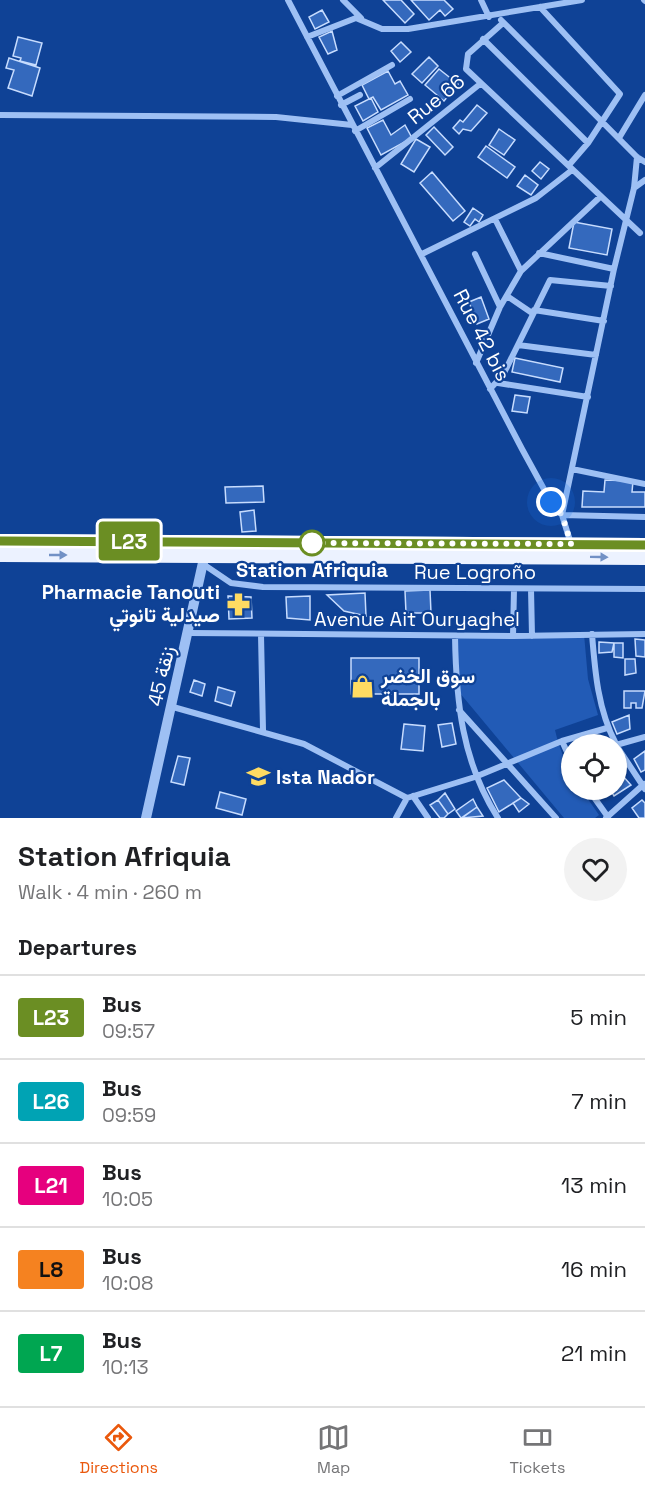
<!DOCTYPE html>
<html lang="en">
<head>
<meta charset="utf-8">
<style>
  body { margin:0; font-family:"Space Grotesk",Vazirmatn,sans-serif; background:#f2f2f2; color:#202124; height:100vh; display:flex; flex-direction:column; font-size:22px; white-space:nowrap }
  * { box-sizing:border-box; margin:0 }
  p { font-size:20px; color:#757577 }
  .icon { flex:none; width:33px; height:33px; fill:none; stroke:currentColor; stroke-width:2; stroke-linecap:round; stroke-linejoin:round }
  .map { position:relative; height:818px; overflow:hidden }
  .details { display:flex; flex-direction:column; background:#fff; flex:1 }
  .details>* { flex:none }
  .badge { padding:0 12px; border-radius:4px; font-size:21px; line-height:39px }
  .fabs { position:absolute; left:561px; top:734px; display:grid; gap:12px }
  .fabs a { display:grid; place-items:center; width:66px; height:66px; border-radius:50%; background:#fff; box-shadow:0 2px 4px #0004; font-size:30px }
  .you { position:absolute; width:30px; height:30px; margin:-15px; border:4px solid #fff; border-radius:50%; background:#1a73e8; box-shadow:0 0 0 9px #1a73e833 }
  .map>.badge { position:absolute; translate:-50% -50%; box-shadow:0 0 0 3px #fff }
  h2 { padding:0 18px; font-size:22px; line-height:54px }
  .round { display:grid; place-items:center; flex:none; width:63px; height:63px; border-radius:32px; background:#f2f2f2 }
  .headline { display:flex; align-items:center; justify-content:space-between; height:102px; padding:0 18px }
  h1 { font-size:28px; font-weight:800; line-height:45px }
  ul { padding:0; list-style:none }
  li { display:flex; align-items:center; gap:18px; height:84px; padding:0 18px; border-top:2px solid #e0e0e0 }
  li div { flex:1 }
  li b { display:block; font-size:22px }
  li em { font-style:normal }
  li .badge { min-width:66px; font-weight:700; text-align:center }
  .tab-bar { display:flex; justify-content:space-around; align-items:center; height:84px; border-top:2px solid #e0e0e0; background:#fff; font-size:16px; color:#757577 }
  .tab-bar a { display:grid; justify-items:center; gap:3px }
  .tab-bar .current { color:#ea580c }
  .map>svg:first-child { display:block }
</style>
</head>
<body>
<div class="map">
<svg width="645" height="818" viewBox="0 0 645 818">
  <rect width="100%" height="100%" fill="#0f4296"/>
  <path fill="#225bb6" d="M 456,634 L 584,634 L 588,679 L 598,715 L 555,730 C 559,750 571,771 572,789 L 581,789 L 599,815 L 595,818 L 564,818 L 459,692 Z"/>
  <path fill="#3469bd" stroke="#c7dcfe" stroke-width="1.5" d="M 383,0 L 401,0 L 414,14 L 405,23 Z
    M 411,0 L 444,0 L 453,9 L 445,16 L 440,10 L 429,20 Z
    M 322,10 L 329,22 L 315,29 L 309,17 Z
    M 332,31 L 337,50 L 328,54 L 319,37 Z
    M 18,37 L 42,43 L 36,65 L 20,61 L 21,58 L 13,56 Z
    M 401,42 L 411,52 L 400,62 L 391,51 Z
    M 429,57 L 438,66 L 422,83 L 412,74 Z
    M 9,58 L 40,68 L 32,96 L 8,88 L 14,70 L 6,68 Z
    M 439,69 L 458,84 L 444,101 L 425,85 Z
    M 388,71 L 395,84 L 400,81 L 408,95 L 381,110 L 373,97 L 369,99 L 362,85 Z
    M 371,98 L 378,112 L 363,121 L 355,106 Z
    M 477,105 L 487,113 L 471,131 L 463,129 L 459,134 L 453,128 L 460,120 L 463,122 Z
    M 383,120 L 391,135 L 405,125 L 412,138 L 381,155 L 367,128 Z
    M 434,127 L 453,147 L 445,155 L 426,135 Z
    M 499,129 L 515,140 L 504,155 L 489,145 Z
    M 416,139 L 430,147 L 414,172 L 401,164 Z
    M 486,146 L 515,167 L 507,178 L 478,157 Z
    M 540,162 L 549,169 L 541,179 L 532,171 Z
    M 432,172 L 465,211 L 453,221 L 420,183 Z
    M 525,175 L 538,185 L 531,195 L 517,186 Z
    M 473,208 L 483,215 L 479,222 L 475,219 L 470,226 L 464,222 Z
    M 574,222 L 612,229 L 607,255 L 569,248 Z
    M 481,297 L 489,319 L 477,324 L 469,302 Z
    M 515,358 L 563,368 L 560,382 L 512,372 Z
    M 515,395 L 530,397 L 527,413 L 512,411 Z
    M 605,480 L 633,481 L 632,492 L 645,492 L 645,507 L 582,507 L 583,491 L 604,492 Z
    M 263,486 L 264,502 L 226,503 L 225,487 Z
    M 254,510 L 256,531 L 242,532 L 240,512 Z
    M 430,590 L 431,613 L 406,613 L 405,591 Z
    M 365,593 L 366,616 L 344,611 L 327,595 Z
    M 228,596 L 251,597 L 252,618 L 229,619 Z
    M 310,596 L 310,620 L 287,618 L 286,597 Z
    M 635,639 L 645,640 L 645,657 L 636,656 Z
    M 599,642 L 614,643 L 612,652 L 599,653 Z
    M 614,643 L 623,643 L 623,658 L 614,657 Z
    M 351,658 L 419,658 L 419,694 L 351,694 Z
    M 625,659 L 635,659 L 636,673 L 625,675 Z
    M 194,680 L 205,684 L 202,696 L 190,692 Z
    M 218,687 L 235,692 L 231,706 L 215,701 Z
    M 624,691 L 645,691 L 642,708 L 636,708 L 636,703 L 631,703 L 631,708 L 624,708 Z
    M 629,715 L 630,729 L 617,734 L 612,722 Z
    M 452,723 L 456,744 L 442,747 L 438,725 Z
    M 404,724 L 425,726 L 423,751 L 401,749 Z
    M 645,751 L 645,770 L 641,772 L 634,759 Z
    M 178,756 L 190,758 L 184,785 L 171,782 Z
    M 622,775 L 631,785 L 614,796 L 610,789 L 616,789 L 616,778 Z
    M 504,780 L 521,798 L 499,812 L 487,788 Z
    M 220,792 L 246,799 L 242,815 L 216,808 Z
    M 445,793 L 455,809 L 448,814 L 438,800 Z
    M 521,798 L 529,804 L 519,812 L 513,803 Z
    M 473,799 L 477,807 L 461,818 L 456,811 Z
    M 438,800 L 448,814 L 444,818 L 440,818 L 430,805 Z
    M 642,800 L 645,803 L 645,818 L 639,818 L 632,808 Z
    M 477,807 L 483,816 L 462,818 Z"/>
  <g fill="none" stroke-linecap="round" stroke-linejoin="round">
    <path stroke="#9ec0f4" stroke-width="6" d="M 288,0 L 522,449 L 551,502 L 562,515 L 571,544
      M 343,0 L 361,18
      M 481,0 L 489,17
      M 644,0 L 645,1
      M 540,7 L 620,94 L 588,143 L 569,165
      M 501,20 L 637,157 L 645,162
      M 503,23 L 468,54 L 466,69 L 640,233
      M 307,37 L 356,18 L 382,29 L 408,29 L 582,0
      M 483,39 L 588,143
      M 337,96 L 392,65
      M 341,105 L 360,95
      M 0,115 L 276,117 L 352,125
      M 355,131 L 410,99
      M 619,138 L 645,95
      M 375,168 L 480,84
      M 634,188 L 645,180
      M 495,219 L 521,271
      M 539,253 L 614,269
      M 422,254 L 536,198 L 572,170
      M 475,254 L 500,307
      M 507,296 L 532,313
      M 534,310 L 604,321
      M 518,345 L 596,355
      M 476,363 L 500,307 L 521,271 L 600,197
      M 498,383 L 588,397
      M 490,389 L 503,375 L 550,280 L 611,286
      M 572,469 L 645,484
      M 562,515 L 614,269 L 634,188 L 637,157
      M 562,515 L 645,517
      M 203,564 L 231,583 L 263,587 L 645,589
      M 531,589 L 532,636
      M 189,633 L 513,636 L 645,634
      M 592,634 C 595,672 598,710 616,744
      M 261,635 L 263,730
      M 455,636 C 456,701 462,762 498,818
      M 513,636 L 514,589
      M 173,707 L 304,744 L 407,798
      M 459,710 L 556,818
      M 562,741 L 572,763
      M 616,745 L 645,789
      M 616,745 L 645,737
      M 588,789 L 608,817
      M 413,796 L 428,818
      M 407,798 L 475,777 L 562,741 L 607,728
      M 396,818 L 407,798
      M 606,818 L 644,784"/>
    <path stroke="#9ec0f4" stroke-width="10" d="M 146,818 L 206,549"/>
    <path stroke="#ecf2ff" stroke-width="14" d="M 0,541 L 645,545
      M 0,555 L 645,558"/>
  </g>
  <defs><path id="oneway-solid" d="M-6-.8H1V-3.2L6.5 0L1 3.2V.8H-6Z" transform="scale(1.5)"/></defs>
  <g fill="#7291c5">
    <use href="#oneway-solid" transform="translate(58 555)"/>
    <use href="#oneway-solid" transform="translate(599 557) rotate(1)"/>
  </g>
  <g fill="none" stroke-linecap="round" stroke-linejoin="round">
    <defs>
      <path id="line" d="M 0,541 L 645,545"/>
    </defs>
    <use href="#line" stroke="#fff" stroke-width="14"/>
    <use href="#line" stroke="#6b8e23" stroke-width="9"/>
    <path stroke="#fff" stroke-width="6" stroke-dasharray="0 10.8" d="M 312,543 L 571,544 L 562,515 L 551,502"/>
  </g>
  <defs>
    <symbol id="pharmacy-bare" viewBox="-9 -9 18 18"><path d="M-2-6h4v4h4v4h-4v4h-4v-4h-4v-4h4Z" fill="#ffdb62" stroke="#0f4296" stroke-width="2.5" paint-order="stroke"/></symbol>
    <symbol id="shop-bare" viewBox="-9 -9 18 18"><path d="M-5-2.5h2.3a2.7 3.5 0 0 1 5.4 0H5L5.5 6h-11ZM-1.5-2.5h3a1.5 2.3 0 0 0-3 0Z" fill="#ffdb62" stroke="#0f4296" stroke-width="2.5" paint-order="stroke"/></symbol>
    <symbol id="school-bare" viewBox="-9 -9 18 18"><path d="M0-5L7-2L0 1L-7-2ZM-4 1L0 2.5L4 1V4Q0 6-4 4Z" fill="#ffdb62" stroke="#0f4296" stroke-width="2.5" paint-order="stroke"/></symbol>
  </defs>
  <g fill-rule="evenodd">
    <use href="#pharmacy-bare" x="222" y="588" width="33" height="33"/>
    <use href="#shop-bare" x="346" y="670" width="33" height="33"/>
    <use href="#school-bare" x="242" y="760" width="33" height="33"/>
  </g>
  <circle fill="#fff" stroke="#6b8e23" stroke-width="3" cx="312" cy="543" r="12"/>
  <g text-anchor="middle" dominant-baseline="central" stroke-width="4.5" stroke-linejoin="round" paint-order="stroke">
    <g font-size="20" fill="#fff" stroke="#0f4296">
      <text transform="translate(436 99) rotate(-39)">Rue 66</text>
      <text transform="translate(482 335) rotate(63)">Rue 42 bis</text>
      <text x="475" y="572">Rue Logroño</text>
      <text x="417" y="619">Avenue Ait Ouryaghel</text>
      <text transform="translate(161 676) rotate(-77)">زنقة 45</text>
    </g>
    <g font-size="20" font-weight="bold" fill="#fff" stroke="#0f4296">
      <text x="312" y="570">Station Afriquia</text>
    </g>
    <g font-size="20" font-weight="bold" fill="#fff" stroke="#0f4296" text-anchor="start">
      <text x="220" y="592" text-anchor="end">Pharmacie Tanouti<tspan x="220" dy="23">صيدلية تانوتي</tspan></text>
      <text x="381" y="676">سوق الخضر<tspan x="381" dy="23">بالجملة</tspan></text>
      <text x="276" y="777">Ista Nador</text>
    </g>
  </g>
</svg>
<div class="fabs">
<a><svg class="icon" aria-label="locate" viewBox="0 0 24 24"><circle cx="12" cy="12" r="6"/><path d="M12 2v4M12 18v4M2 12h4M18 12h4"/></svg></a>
</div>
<div class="you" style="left:551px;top:502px"></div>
<b class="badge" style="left:129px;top:541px;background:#6b8e23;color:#fff">L23</b>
</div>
<section class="details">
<div class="headline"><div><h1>Station Afriquia</h1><p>Walk · 4 min · 260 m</p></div><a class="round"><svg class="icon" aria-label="heart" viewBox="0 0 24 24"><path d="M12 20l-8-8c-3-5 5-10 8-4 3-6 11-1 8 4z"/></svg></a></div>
<h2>Departures</h2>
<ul>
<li><span class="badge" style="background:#6b8e23;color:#fff">L23</span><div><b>Bus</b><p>09:57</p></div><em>5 min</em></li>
<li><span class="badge" style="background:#00a3b4;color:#fff">L26</span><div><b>Bus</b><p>09:59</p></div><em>7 min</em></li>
<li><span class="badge" style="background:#e6007e;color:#fff">L21</span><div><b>Bus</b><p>10:05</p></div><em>13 min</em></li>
<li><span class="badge" style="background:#f58220;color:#111">L8</span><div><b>Bus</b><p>10:08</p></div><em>16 min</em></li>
<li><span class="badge" style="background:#00a651;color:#fff">L7</span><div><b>Bus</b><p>10:13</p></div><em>21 min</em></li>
</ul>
</section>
<nav class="tab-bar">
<a class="current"><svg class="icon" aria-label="directions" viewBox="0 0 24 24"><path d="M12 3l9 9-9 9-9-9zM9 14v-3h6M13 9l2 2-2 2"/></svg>Directions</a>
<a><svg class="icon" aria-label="map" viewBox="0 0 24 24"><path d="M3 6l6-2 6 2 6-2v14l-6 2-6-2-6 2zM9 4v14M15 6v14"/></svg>Map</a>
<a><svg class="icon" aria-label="tickets" viewBox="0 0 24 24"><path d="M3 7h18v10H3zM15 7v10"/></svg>Tickets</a>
</nav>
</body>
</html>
